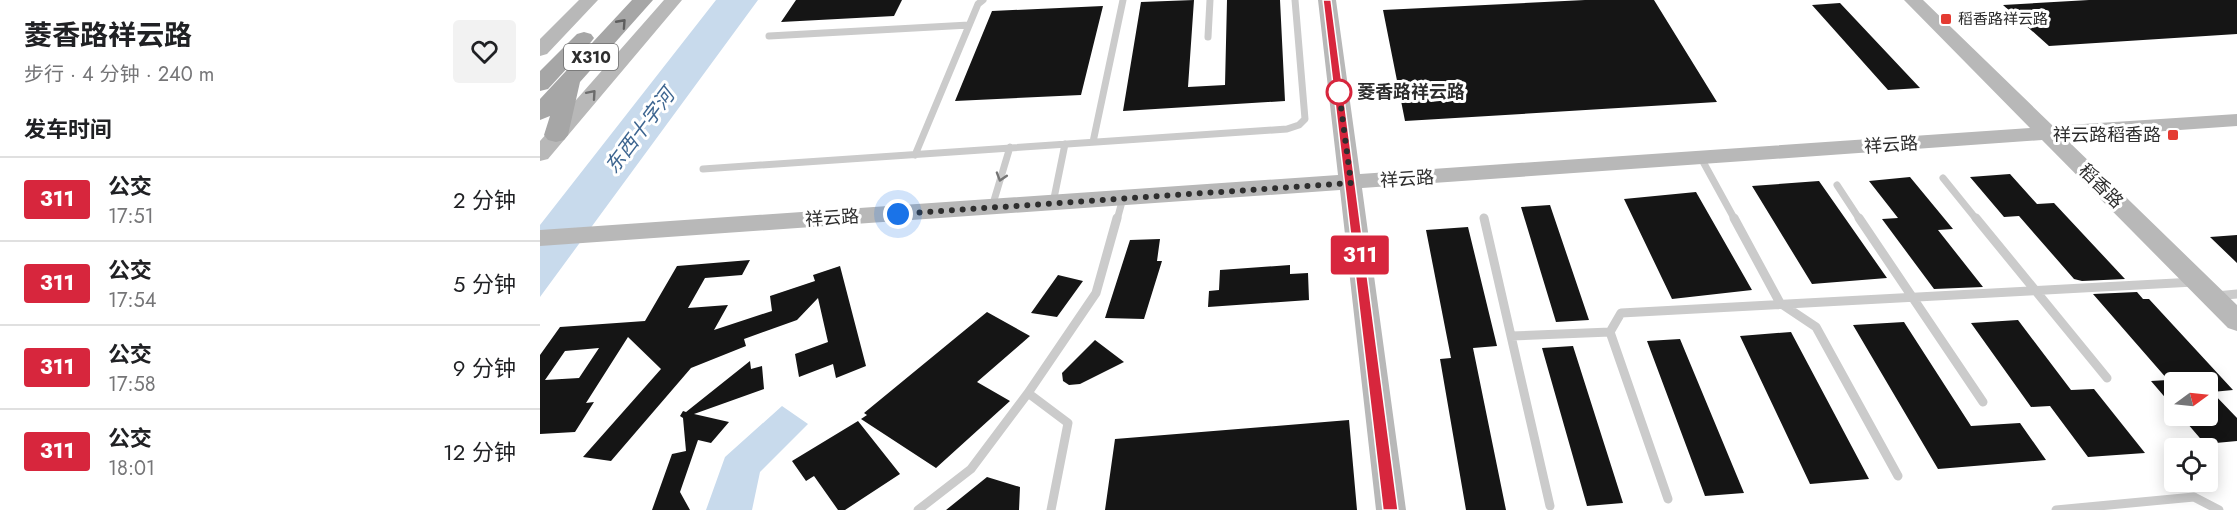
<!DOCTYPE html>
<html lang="zh">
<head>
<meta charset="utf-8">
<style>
  body { margin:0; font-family:Jost,"Noto Sans SC",sans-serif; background:#f2f2f2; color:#202124; height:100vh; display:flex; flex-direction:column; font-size:22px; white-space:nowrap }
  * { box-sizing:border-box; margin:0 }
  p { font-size:20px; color:#757577 }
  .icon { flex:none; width:33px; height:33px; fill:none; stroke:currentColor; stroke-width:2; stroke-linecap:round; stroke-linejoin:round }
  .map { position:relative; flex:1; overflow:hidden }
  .drawer { display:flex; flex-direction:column; background:#fff; width:540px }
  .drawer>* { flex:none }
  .badge { padding:0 12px; border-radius:4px; font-size:21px; line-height:39px }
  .needle { width:39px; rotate:75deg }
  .buttons { position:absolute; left:1624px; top:372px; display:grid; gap:12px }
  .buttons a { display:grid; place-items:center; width:54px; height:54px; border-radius:6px; background:#fff; box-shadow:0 3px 15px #0003; font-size:30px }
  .you { position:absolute; width:30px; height:30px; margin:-15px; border:4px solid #fff; border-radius:50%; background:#1a73e8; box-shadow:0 0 0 9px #1a73e833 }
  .map>.badge { position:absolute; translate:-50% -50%; box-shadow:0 0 0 3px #fff }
  h2 { padding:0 24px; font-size:22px; line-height:54px }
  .round { display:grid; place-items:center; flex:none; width:63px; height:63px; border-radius:6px; background:#f2f2f2 }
  .head { display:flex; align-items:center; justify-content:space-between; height:102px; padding:0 24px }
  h1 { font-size:28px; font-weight:700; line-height:45px }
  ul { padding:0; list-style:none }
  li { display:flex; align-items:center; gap:18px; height:84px; padding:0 24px; border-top:2px solid #e0e0e0 }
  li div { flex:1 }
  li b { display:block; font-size:22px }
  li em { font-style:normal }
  li .badge { min-width:66px; font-weight:700; text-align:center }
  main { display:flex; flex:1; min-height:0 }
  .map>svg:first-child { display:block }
</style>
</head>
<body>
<main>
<section class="drawer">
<div class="head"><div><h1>菱香路祥云路</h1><p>步行 · 4 分钟 · 240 m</p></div><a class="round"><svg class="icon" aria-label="heart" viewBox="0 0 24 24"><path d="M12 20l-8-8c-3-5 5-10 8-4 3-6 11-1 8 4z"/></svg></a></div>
<h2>发车时间</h2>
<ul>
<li><span class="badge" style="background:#d7263d;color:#fff">311</span><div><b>公交</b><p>17:51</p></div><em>2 分钟</em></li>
<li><span class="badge" style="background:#d7263d;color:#fff">311</span><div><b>公交</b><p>17:54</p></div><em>5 分钟</em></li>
<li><span class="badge" style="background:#d7263d;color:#fff">311</span><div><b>公交</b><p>17:58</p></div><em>9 分钟</em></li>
<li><span class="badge" style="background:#d7263d;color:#fff">311</span><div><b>公交</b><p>18:01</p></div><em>12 分钟</em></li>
</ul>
</section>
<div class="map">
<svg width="1697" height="510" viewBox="0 0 1697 510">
  <rect width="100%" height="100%" fill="#fff"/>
  <path fill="#c8daec" d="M 176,0 L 218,0 L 0,297 L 0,225 Z
    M 242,406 L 268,424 L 220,472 L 212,510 L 166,510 L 185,457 Z"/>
  <path fill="#151515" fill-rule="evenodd" d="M 256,0 L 362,0 L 354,16 L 241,22 Z
    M 654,0 L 648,87 L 685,85 L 687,0 L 740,0 L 745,101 L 583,111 L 601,2 Z
    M 1045,0 L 1114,0 L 1177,102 L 865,121 L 843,10 Z
    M 1549,0 L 1697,0 L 1697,34 L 1509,46 L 1463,5 Z
    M 1300,3 L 1380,88 L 1348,90 L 1272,5 Z
    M 563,6 L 541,95 L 415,101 L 452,11 Z
    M 1470,174 L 1497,204 L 1514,203 L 1585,279 L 1542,281 L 1534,279 L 1479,216 L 1464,217 L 1430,177 Z
    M 1370,177 L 1413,229 L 1398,230 L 1443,287 L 1394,289 L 1342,219 L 1358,218 L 1329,181 Z
    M 1279,181 L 1347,278 L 1272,284 L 1212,186 Z
    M 1156,192 L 1212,290 L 1132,299 L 1084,199 Z
    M 1010,205 L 1049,320 L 1016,322 L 981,207 Z
    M 928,227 L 957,346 L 933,348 L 966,510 L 926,510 L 900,359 L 911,358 L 886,230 Z
    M 1697,235 L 1697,263 L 1670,237 Z
    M 620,239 L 617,261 L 622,261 L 604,319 L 565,318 L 590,240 Z
    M 210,260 L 202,275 L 165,278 L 148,308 L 188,305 L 174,330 L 232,311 L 230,296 L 275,281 L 273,275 L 300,266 L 326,366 L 296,378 L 293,364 L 259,377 L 255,354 L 288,342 L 278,298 L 257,320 L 204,339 L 206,346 L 151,368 L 71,461 L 43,457 L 121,369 L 88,337 L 46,403 L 54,402 L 35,432 L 0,434 L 0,355 L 20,327 L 105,321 L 137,266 ZM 59,348 L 39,378 L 5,380 L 25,351 Z
    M 750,265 L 750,274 L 768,273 L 769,300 L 668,307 L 669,291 L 679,290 L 680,270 Z
    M 518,275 L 543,281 L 517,317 L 491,313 Z
    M 1597,292 L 1603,299 L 1609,299 L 1693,390 L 1672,392 L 1697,418 L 1697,441 L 1665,444 L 1641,416 L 1668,416 L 1668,382 L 1635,382 L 1635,409 L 1611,381 L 1628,380 L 1553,294 Z
    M 447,312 L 490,336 L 437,382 L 470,401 L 396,468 L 321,419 L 327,415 L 324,413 Z
    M 1478,320 L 1531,390 L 1554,389 L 1605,453 L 1548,457 L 1510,406 L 1491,407 L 1431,323 Z
    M 1364,322 L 1431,426 L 1480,423 L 1506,460 L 1398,469 L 1313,325 Z
    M 1251,332 L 1329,479 L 1270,484 L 1200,336 Z
    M 1140,339 L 1204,493 L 1165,496 L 1107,341 Z
    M 555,340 L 584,362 L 540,384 L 529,385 L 523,381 L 522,373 Z
    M 1033,346 L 1083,503 L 1047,506 L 1002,348 Z
    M 210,361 L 211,369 L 222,366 L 224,389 L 154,414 L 189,422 L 171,443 L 158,440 L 140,492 L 150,510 L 112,510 L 132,454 L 146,451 L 143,418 L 140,416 L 143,411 L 146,412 Z
    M 809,420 L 817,510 L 565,510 L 575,439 Z
    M 318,421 L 360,474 L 305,510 L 298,510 L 274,476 L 266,481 L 252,461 Z
    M 447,477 L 480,487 L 479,510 L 406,510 Z"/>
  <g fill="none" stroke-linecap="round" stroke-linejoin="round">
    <path stroke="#cbcbcb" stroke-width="7" d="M 229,36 L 429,25
      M 668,37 L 670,0
      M 553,142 L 583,0
      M 375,155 L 438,4 L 443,0
      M 1161,158 L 1195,220
      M 163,169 L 747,129 L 759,125 L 765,119 L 755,0
      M 1403,178 L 1437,220
      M 1297,185 L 1320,220
      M 513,203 L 525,144
      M 452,207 L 470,147
      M 577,220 L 583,198"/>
    <path stroke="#cbcbcb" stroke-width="9" d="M 944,218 L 1010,506
      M 1194,218 L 1240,303 L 1276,327 L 1358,476
      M 1319,218 L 1443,402
      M 1436,218 L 1567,378
      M 1676,296 L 1697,294
      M 971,336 L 1070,332
      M 488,393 L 528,423 L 511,510
      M 1128,499 L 1070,332 L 1081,313 L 1654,282
      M 378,510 L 431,469 L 488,393 L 556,293 L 577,218
      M 1516,510 L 1654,497 L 1679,510"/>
    <path fill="#b8b8b8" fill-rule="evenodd" d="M 39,0 L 58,0 L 7,54 L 0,56 L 0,39 Z
      M 124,0 L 142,0 L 8,159 L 0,161 L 0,141 Z
      M 778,0 L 796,0 L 820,174 L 1490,128 L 1364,0 L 1383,0 L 1513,126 L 1697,114 L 1697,126 L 1525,138 L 1697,305 L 1697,331 L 1688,328 L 1502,140 L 822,188 L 866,510 L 836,510 L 800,190 L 0,246 L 0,230 L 798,175 Z"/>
    <path fill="#a6a6a6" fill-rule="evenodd" d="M 92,0 L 113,0 L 40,82 L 28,135 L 24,140 L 16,142 L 8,140 L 4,135 L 10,116 L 0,120 L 0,99 Z
      M 44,32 L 51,34 L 54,38 L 51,42 L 8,89 L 0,91 L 0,71 L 37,34 Z"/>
  </g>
  <defs><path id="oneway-chevron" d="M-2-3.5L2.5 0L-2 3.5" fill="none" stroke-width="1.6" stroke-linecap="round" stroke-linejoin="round" transform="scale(1.5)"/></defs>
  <use stroke="#5e5e5e" href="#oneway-chevron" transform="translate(82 23) rotate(-48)"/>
  <use stroke="#6c6c6c" href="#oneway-chevron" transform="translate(52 94) rotate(-49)"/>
  <use stroke="#757575" href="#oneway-chevron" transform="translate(461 177) rotate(107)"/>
  <path fill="#d7263d" stroke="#fff" stroke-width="1.5" d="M 783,0 L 791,0 L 858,510 L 843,510 Z"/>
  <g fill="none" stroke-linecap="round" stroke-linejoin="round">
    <path stroke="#2e2e2e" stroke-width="6" stroke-dasharray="0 10.8" d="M 358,214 L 811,183 L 799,92"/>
  </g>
  <g fill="#e43b32" stroke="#fff" stroke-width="2">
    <rect x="1400" y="13" width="12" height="12" rx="3"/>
    <rect x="1627" y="129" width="12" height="12" rx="3"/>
  </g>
  <circle fill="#fff" stroke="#d7263d" stroke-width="3" cx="799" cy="92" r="12"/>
  <g text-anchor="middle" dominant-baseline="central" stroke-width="6" stroke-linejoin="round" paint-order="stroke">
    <g font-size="15" fill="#2e2e2e" stroke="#fff" text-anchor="start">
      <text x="1418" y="19">稻香路祥云路</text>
    </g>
    <rect fill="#fff" stroke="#6d6d6d" stroke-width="1.5" x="24" y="44" width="54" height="26" rx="4.5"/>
    <g font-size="16" font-weight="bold" fill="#2e2e2e">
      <text x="51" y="57">X310</text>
    </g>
    <g font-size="18" font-weight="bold" fill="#2e2e2e" stroke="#fff" text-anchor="start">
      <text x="817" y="92">菱香路祥云路</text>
    </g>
    <g font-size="18" fill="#2e2e2e" stroke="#fff" text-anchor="end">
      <text x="1621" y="135">祥云路稻香路</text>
    </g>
    <g font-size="18" fill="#2e2e2e" stroke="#fff">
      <text transform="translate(1351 145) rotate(-4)">祥云路</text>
      <text transform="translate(867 179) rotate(-4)">祥云路</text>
      <text transform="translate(1561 186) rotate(45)">稻香路</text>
      <text transform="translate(292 218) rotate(-4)">祥云路</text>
    </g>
    <g font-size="20" font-style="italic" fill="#3d6590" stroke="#fff">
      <text transform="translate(100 131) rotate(-53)">东西十字河</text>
    </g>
  </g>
</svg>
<div class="buttons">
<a><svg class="needle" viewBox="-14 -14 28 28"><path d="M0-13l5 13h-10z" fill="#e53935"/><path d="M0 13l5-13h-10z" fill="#757577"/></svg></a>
<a><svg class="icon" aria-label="locate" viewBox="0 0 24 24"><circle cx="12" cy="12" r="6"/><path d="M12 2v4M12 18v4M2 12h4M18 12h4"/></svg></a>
</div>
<div class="you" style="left:358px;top:214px"></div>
<b class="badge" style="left:820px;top:255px;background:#d7263d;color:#fff">311</b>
</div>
</main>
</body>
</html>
